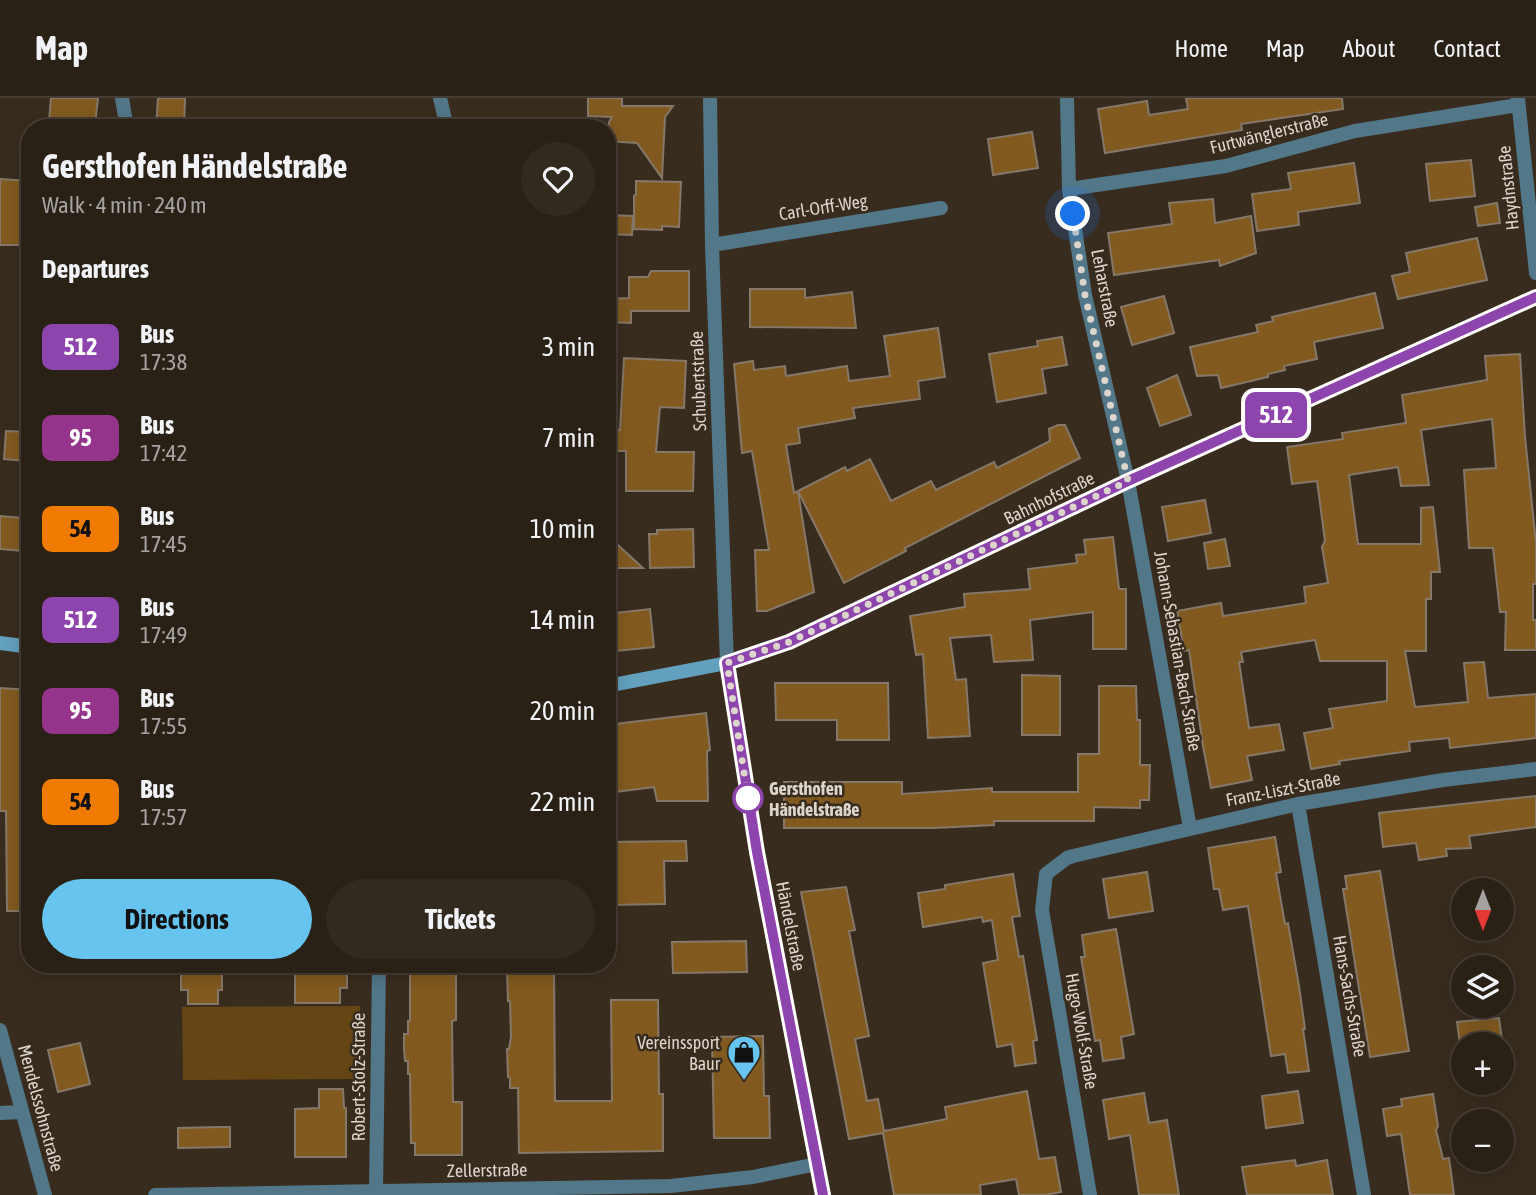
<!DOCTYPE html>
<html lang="en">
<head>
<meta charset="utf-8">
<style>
  body { margin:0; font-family:"Asap Condensed",sans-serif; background:#32291f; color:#f1f3f6; height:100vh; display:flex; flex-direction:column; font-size:26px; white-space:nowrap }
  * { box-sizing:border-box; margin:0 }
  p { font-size:23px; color:#a5a3a1 }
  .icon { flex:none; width:38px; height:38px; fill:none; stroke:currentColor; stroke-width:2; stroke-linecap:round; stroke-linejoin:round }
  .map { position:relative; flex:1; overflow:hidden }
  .side { position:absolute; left:21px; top:21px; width:595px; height:854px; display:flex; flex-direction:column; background:#2a2116; border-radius:28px; box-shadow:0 4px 18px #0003,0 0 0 2px #463e35 }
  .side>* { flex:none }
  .badge { padding:0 14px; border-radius:10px; font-size:24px; line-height:46px }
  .needle { width:46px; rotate:180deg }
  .buttons { position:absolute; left:1451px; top:780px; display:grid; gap:14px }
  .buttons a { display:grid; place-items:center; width:63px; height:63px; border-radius:50%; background:#2a2116; box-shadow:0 4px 18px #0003,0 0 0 2px #463e35; font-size:35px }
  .you { position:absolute; width:35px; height:35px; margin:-18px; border:5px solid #fff; border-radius:50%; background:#1a73e8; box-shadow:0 0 0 10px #1a73e833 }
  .map>.badge { position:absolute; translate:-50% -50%; box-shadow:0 0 0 4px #fff }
  h2 { padding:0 21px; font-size:26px; line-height:63px }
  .round { display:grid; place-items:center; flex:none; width:74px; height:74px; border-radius:37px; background:#32291f }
  .summary { display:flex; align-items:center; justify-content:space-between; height:119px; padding:0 21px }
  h1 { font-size:33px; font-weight:700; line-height:52px }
  .primary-button { display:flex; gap:14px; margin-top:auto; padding:14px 21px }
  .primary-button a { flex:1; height:80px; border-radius:42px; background:#66c4ef; color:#111; font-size:28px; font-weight:700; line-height:80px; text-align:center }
  .primary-button a+a { background:#32291f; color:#f1f3f6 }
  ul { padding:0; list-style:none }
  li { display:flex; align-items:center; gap:21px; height:91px; padding:0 21px }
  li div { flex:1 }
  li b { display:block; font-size:26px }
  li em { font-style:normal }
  li .badge { min-width:77px; font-weight:700; text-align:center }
  header { display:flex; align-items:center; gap:42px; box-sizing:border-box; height:98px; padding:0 35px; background:#2a2116; border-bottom:2px solid #463e35 }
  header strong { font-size:33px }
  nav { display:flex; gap:38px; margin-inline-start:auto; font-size:24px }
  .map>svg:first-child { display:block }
</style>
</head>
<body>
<header>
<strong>Map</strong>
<nav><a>Home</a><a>Map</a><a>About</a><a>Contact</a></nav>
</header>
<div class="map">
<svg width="1536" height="1097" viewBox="0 0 1536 1097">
  <rect width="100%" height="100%" fill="#382c1e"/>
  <path fill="#664515" d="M 360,908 L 360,981 L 183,982 L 182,909 Z"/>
  <path fill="#825a20" stroke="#857868" stroke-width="2" d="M 51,0 L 98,0 L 95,27 L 49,23 Z
    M 158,0 L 185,0 L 184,30 L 156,30 Z
    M 588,0 L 622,0 L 622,8 L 673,8 L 665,19 L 662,80 L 637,45 L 607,43 L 609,24 L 612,19 L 588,18 Z
    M 1186,0 L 1342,0 L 1343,11 L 1241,26 L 1242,32 L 1105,55 L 1098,11 L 1147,3 L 1149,17 L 1188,11 Z
    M 1032,34 L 1038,70 L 993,77 L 988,41 Z
    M 1471,62 L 1475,98 L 1430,103 L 1426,66 Z
    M 1354,65 L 1360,105 L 1298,114 L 1299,127 L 1257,133 L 1252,96 L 1291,91 L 1288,75 Z
    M 0,81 L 30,83 L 30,147 L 0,147 Z
    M 636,83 L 681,84 L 679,129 L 662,128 L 662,132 L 634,131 L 634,98 L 636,96 Z
    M 1213,101 L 1215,125 L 1251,118 L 1256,155 L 1220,168 L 1219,162 L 1114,177 L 1108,135 L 1172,126 L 1169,105 Z
    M 1497,105 L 1500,125 L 1478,128 L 1475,109 Z
    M 607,117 L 633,118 L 632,137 L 607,136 Z
    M 1477,140 L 1487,182 L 1398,201 L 1392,178 L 1410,174 L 1406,155 Z
    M 651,173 L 689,173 L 689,213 L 631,213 L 631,225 L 607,224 L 607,201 L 629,200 L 629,179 L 648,179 Z
    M 750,191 L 805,191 L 805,200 L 852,194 L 856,230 L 750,229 Z
    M 1375,195 L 1383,230 L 1314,244 L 1317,261 L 1284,268 L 1285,272 L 1268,276 L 1268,279 L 1221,290 L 1218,277 L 1197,278 L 1190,249 L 1258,234 L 1256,227 L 1273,223 L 1272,219 Z
    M 1164,198 L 1174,235 L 1132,247 L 1121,209 Z
    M 938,230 L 945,279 L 918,283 L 920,301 L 853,310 L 855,320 L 798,330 L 800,345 L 786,347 L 794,395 L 798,393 L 814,494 L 767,513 L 757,513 L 755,452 L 769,452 L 752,353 L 742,355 L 734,266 L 753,263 L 754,272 L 785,268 L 786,278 L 847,268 L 849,283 L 890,278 L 884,238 Z
    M 1062,239 L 1067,267 L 1042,271 L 1046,295 L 997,304 L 989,256 L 1038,248 L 1037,243 Z
    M 1520,256 L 1525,339 L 1536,445 L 1536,486 L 1533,486 L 1533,522 L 1536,522 L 1536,552 L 1505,552 L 1506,514 L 1500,514 L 1493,450 L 1469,450 L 1464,372 L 1496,370 L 1492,321 L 1421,332 L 1429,387 L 1401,388 L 1398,369 L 1349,377 L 1358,446 L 1421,446 L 1421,410 L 1433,409 L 1440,474 L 1431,474 L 1431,501 L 1426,501 L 1426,553 L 1405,553 L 1415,609 L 1468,604 L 1464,565 L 1484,564 L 1488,600 L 1536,596 L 1536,640 L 1450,650 L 1449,640 L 1409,644 L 1410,653 L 1339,663 L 1340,666 L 1311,671 L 1304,635 L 1333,630 L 1329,611 L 1387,603 L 1387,563 L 1320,563 L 1315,542 L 1241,554 L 1243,564 L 1239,564 L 1249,630 L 1279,626 L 1284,652 L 1247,658 L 1252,682 L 1211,690 L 1203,648 L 1189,552 L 1184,553 L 1177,513 L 1221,505 L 1223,518 L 1306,505 L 1304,489 L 1328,485 L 1322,449 L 1325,443 L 1317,383 L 1292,386 L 1287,349 L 1343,341 L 1342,335 L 1406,325 L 1402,297 L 1487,282 L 1485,258 Z
    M 624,260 L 686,263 L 684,310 L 660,309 L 656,354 L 694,354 L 693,393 L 626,393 L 626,353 L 607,353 L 607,332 L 620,332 Z
    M 1177,277 L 1191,317 L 1160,328 L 1147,290 Z
    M 1058,327 L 1065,327 L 1080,360 L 905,450 L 906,453 L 844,485 L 798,393 L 845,369 L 847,373 L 870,361 L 891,403 L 931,383 L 936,392 L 994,364 L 997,370 L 1050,343 L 1049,331 Z
    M 6,333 L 29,334 L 27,363 L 4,361 Z
    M 1205,402 L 1211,435 L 1168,443 L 1162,409 Z
    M 0,418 L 24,420 L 22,453 L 0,451 Z
    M 693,431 L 694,469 L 650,470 L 649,436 L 657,436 L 657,432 Z
    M 607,437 L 643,470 L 607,470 Z
    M 1113,439 L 1119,491 L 1126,491 L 1126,551 L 1093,551 L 1093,514 L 1030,522 L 1033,562 L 994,564 L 991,537 L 950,540 L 956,582 L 966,581 L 970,638 L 928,640 L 923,556 L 916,557 L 910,518 L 965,509 L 964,496 L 1030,491 L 1028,471 L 1077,465 L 1076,457 L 1086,456 L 1084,442 Z
    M 1225,441 L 1230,468 L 1208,471 L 1204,445 Z
    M 650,511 L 654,549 L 607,554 L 607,516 Z
    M 1022,577 L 1060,578 L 1060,637 L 1022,637 Z
    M 775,585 L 888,585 L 889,642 L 837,642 L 837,622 L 776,622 Z
    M 1099,588 L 1136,588 L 1137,622 L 1140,622 L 1140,667 L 1150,667 L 1149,702 L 1140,702 L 1140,710 L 1094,709 L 1094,723 L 994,723 L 994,727 L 934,730 L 784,730 L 784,684 L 902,684 L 902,696 L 992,690 L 992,694 L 1078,694 L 1078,656 L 1099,656 Z
    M 0,590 L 30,592 L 30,652 L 21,651 L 21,696 L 30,696 L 30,813 L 7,813 L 6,713 L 0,713 Z
    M 706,615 L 710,652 L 707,653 L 708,703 L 657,703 L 654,689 L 607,695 L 607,627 Z
    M 1536,698 L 1536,729 L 1469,738 L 1471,750 L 1446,751 L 1447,758 L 1419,762 L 1416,745 L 1383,749 L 1379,715 Z
    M 1275,739 L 1281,774 L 1276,775 L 1285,826 L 1288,825 L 1299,888 L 1305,931 L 1303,931 L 1309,973 L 1288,975 L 1285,956 L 1271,958 L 1248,808 L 1223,812 L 1219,791 L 1214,791 L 1208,750 Z
    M 686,743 L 687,763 L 664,763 L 665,806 L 607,807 L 607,744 Z
    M 1380,773 L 1409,953 L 1370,959 L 1343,791 L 1347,791 L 1345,778 Z
    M 1147,774 L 1153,813 L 1109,820 L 1103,781 Z
    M 1013,776 L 1020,818 L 1012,819 L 1019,859 L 1023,858 L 1037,942 L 1033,943 L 1036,965 L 1015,968 L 1012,946 L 997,949 L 983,865 L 998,862 L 992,822 L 983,824 L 982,819 L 923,829 L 918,795 L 945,791 L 945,787 Z
    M 846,789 L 855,832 L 849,833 L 869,938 L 855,941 L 867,1003 L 878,1001 L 884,1033 L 947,1021 L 945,1009 L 1027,993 L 1039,1061 L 1055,1059 L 1061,1094 L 1045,1097 L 1019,1097 L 1016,1081 L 980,1087 L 981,1097 L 894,1097 L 883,1035 L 849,1041 L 801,794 Z
    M 1116,831 L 1134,936 L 1121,939 L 1124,960 L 1103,963 L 1100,942 L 1095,943 L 1081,859 L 1085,859 L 1082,837 Z
    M 746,843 L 747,874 L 673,875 L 672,844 Z
    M 181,866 L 222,866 L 222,892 L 218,892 L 218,906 L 188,906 L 188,892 L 181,892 Z
    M 295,866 L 347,866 L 347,890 L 340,890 L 340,905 L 295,905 Z
    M 410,866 L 456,866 L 456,922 L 452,923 L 453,1004 L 462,1004 L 462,1057 L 415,1057 L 415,1045 L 411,1045 L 410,976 L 408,976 L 408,963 L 405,963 L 404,950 L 404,936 L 408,936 L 408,923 L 410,923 Z
    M 510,866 L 554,866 L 555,1003 L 612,1003 L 611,902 L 658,902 L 659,996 L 663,996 L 663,1053 L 519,1055 L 518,990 L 510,990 L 510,980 L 508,979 L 507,951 L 509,951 L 511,939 L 510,903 L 508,903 L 507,874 L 510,874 Z
    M 1499,920 L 1502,942 L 1460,946 L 1457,924 Z
    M 763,938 L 764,998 L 769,998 L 770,1040 L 714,1040 L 712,939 Z
    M 80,945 L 90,986 L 58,994 L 48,952 Z
    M 319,991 L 343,991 L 344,1010 L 346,1010 L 346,1059 L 295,1059 L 295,1011 L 319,1010 Z
    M 1298,993 L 1303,1025 L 1266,1030 L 1262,998 Z
    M 1144,995 L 1149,1025 L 1167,1022 L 1179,1097 L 1139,1097 L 1130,1037 L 1109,1041 L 1103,1002 Z
    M 1433,996 L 1438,1028 L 1436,1032 L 1443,1061 L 1449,1060 L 1454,1097 L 1410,1097 L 1401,1036 L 1387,1038 L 1383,1011 L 1402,1008 L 1401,1001 Z
    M 219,1029 L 230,1029 L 230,1049 L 178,1050 L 178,1030 Z
    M 1295,1062 L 1296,1068 L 1327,1062 L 1333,1097 L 1247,1097 L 1242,1069 Z"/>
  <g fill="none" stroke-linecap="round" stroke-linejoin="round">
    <path stroke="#527789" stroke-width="14" d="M 122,0 L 127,30
      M 440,0 L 447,30
      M 710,0 L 712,147 L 727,565 L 757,754 L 823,1097
      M 1067,0 L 1069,91 L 1085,197 L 1128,383 L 1190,730
      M 1518,0 L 1536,175
      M 1069,91 L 1226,68 L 1355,33 L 1518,7
      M 712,147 L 941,110
      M 1298,706 L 1364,1097
      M 0,932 L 45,1097
      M 0,1015 L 21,1014
      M 376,1093 L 379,866
      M 155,1097 L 671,1088 L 753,1079 L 817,1066
      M 1090,1097 L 1042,812 L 1046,776 L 1067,760 L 1073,758 L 1298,706 L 1443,682 L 1536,671"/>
    <path stroke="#62a0bd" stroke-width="14" d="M 0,545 L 30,549
      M 607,588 L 727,565 L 789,544 L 1128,383 L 1536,199"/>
  </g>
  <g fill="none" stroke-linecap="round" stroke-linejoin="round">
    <defs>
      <path id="line" d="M 823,1097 L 757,754 L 727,565 L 789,544 L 1128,383 L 1536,199"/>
    </defs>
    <use href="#line" stroke="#fff" stroke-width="16"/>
    <use href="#line" stroke="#8e44ad" stroke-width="10"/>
    <path stroke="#dcd5cc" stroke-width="7" stroke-dasharray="0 12.6" d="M 748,700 L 727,565 L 789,544 L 1128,383 L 1085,197 L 1073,116"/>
  </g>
  <defs>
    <symbol id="shop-pin" viewBox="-11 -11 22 30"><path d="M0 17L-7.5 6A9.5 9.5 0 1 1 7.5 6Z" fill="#66c4ef" stroke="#382c1e"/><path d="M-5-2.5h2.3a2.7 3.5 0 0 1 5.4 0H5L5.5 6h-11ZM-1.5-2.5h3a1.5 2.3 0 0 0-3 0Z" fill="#111"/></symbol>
  </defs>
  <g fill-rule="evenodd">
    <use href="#shop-pin" x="725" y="935" width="38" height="52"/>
  </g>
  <circle fill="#fff" stroke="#8e44ad" stroke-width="3.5" cx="748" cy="700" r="14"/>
  <g text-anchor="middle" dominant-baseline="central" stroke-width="5" stroke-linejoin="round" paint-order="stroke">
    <g font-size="18" fill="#dcd5cc" stroke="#382c1e">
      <text transform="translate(1269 35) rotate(-14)">Furtwänglerstraße</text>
      <text transform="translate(1508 90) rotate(-96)">Haydnstraße</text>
      <text transform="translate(823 109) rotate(-9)">Carl-Orff-Weg</text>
      <text transform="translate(1105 190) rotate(79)">Leharstraße</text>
      <text transform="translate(698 283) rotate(-92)">Schubertstraße</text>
      <text transform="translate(1049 400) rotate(-26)">Bahnhofstraße</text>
      <text transform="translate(1178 553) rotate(80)">Johann-Sebastian-Bach-Straße</text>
      <text transform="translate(1283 691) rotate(-11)">Franz-Liszt-Straße</text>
      <text transform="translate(791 828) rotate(79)">Händelstraße</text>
      <text transform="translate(1350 898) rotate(80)">Hans-Sachs-Straße</text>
      <text transform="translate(1082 933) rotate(80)">Hugo-Wolf-Straße</text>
      <text transform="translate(358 979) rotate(-90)">Robert-Stolz-Straße</text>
      <text transform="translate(41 1010) rotate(75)">Mendelssohnstraße</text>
      <text transform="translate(487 1072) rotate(-1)">Zellerstraße</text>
    </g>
    <g font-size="18" font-weight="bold" fill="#dcd5cc" stroke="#382c1e" text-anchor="start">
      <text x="769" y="690">Gersthofen<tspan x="769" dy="21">Händelstraße</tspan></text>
    </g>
    <g font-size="18" fill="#dcd5cc" stroke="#382c1e" text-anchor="end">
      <text x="720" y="944">Vereinssport<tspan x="720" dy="21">Baur</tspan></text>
    </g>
  </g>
</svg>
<div class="buttons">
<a><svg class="needle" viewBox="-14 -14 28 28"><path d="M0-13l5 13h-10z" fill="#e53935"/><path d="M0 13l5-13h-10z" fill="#a5a3a1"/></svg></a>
<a><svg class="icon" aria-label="layers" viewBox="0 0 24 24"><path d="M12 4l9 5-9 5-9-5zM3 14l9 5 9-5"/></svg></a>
<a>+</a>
<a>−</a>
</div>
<div class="you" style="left:1073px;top:116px"></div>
<b class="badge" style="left:1276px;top:317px;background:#8e44ad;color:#fff">512</b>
<section class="side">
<div class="summary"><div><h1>Gersthofen Händelstraße</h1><p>Walk · 4 min · 240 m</p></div><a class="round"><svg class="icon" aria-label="heart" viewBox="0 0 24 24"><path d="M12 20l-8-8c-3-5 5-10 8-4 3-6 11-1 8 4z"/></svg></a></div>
<h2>Departures</h2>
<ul>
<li><span class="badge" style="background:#8e44ad;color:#fff">512</span><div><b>Bus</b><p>17:38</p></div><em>3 min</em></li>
<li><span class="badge" style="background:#95348b;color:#fff">95</span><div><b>Bus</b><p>17:42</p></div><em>7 min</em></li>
<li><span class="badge" style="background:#ef7c00;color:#111">54</span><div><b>Bus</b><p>17:45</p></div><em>10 min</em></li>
<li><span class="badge" style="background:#8e44ad;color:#fff">512</span><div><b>Bus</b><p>17:49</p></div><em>14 min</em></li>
<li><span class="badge" style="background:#95348b;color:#fff">95</span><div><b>Bus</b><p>17:55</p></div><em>20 min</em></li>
<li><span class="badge" style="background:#ef7c00;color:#111">54</span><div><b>Bus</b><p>17:57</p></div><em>22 min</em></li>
</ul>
<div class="primary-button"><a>Directions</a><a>Tickets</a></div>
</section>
</div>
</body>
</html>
